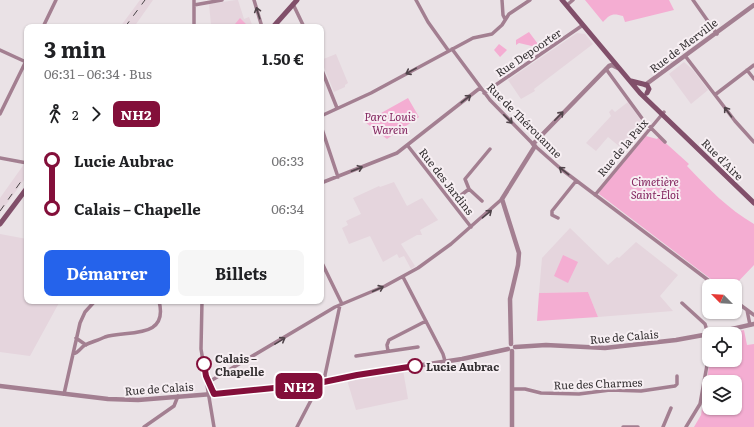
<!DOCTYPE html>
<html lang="fr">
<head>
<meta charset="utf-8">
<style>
  body { margin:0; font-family:Literata,serif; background:#f6f6f6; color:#202124; height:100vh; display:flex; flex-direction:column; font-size:15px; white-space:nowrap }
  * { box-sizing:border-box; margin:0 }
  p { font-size:13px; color:#757577 }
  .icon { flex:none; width:22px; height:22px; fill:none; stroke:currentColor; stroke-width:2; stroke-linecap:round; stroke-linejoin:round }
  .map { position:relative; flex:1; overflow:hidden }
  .side { position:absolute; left:24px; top:24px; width:300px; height:280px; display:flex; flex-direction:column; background:#fff; border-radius:8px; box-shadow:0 1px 3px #0004 }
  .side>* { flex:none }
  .badge { padding:0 8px; border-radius:6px; font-size:14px; line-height:26px }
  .needle { width:26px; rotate:294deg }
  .fabs { position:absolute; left:702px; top:279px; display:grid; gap:8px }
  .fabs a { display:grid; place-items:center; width:40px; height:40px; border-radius:8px; background:#fff; box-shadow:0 1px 3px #0004; font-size:20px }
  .map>.badge { position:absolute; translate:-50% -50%; box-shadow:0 0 0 2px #fff }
  .legs { display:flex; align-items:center; gap:6px; height:44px; padding:0 20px; font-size:13px }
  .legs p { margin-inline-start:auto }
  .headline { display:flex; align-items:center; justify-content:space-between; height:68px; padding:0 20px }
  h1 { font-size:22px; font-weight:700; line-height:30px }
  .cta { display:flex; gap:8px; margin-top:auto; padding:8px 20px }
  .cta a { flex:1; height:46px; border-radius:8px; background:#2563eb; color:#fff; font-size:16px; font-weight:700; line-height:46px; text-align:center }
  .cta a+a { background:#f6f6f6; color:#202124 }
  ul { padding:0 20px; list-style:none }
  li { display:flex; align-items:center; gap:14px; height:48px; font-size:15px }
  li i { display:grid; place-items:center; width:6px; height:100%; margin:0 5px; background:currentColor }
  li i::after { content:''; width:10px; height:10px; margin:-5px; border:3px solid; border-radius:50%; background:#fff }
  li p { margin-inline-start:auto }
  li:first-child i { background:linear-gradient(#0000 50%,currentColor 0) }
  li:last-child i { background:linear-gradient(currentColor 50%,#0000 0) }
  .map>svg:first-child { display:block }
</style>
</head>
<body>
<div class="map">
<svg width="754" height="427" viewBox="0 0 754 427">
  <rect width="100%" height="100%" fill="#eae2e6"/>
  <path fill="#e5d5dd" d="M 140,0 L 153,0 L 134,27 L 120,27 Z
    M 236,0 L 238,0 L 244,19 L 249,17 L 253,27 L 202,27 L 211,25 L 209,4 Z
    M 577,33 L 585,34 L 593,44 L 534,89 L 535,91 L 521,99 L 508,80 Z
    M 336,54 L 348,83 L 345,85 L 345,87 L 334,92 L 321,60 Z
    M 684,62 L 693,70 L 708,90 L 691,104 L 669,74 Z
    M 628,102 L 646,128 L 629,149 L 622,144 L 620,147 L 608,137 L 596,151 L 586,143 L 611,116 L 609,112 L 612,109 L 615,112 Z
    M 27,160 L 27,176 L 0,213 L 0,198 Z
    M 394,182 L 407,206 L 422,198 L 438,220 L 420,230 L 422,235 L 417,235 L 401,244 L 415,266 L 411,269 L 404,256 L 399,258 L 397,254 L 383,262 L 370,236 L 349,244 L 342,228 L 348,225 L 346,221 L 361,214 L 353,198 L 379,186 L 380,187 Z
    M 570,228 L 608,265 L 617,257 L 619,258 L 636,242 L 678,275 L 660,296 L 673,311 L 598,317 L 588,292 L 539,293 L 542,258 Z
    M 0,234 L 27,239 L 27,301 L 60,301 L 30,356 L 0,352 Z
    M 403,370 L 408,399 L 356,410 L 347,380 Z"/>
  <path fill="#f4add2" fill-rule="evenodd" d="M 585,0 L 669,0 L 674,10 L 625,22 L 623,16 C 613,13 610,14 603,22 Z
    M 240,18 L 249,27 L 238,27 L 235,24 Z
    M 529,32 L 538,44 L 536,47 L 519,43 L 516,45 L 516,40 Z
    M 499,44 L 507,50 L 500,57 L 494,50 Z
    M 408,98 L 419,117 L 387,139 L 365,122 Z
    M 646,136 L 657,139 L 659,137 L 689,164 L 687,166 C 708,188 728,209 754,224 L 754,265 L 734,286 L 720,286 L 599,194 L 600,190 Z
    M 563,255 L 578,262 L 568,283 L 554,276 Z
    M 588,292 L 598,317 L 537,321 L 539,293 Z
    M 744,330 L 747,345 L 754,344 L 754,427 L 694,427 L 701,415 L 710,360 L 735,360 L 735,334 L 727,334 ZM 709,382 L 735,382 L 735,408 L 709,408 Z"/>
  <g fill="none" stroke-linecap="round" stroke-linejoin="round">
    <path stroke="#c6bec2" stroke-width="3.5" stroke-dasharray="3.5 2" stroke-linecap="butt" d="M 454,201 L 460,196"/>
    <path stroke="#a37f91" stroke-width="3.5" d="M 194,0 L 194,27
      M 254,0 L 262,27
      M 416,0 L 428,22 L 448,50
      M 502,0 L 503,15 L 505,19
      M 693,0 L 717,34
      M 293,4 L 304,27
      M 194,5 L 222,0
      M 567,5 L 573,0
      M 43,27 L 56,0
      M 452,49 L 490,100 L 533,144
      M 0,50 L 26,62
      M 686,57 L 735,121 L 754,142
      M 321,68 L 337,108
      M 606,69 L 644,121 L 665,142
      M 747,70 L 754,79
      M 484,93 L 583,25
      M 716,94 L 754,65
      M 0,114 L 27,59
      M 321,116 L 371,93 L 473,38 L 492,34 L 502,25 L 509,14 L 530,0
      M 321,126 L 338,177
      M 408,146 L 471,227
      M 535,146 L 561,169 L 716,286
      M 0,158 L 27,163
      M 321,183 L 397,153 L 480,88
      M 469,189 L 465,179 L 490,149
      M 595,195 L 664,112
      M 460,196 L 469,189 L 482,201
      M 558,218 L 552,215 L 552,211 L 576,181
      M 321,261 L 342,304
      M 403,277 L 443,354 L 445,361
      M 202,301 L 201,349 L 214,427
      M 735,301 L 754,315
      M 682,303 L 705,324 L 708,334
      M 747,310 L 750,325
      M 76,338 L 86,345
      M 388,351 L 387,345 L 389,340 L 426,321
      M 73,354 C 79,353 80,348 85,345 C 91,342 99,340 105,337 C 127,330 169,340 159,301
      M 356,356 L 418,347
      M 210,382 L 214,394
      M 325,382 L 325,375 L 340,305
      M 207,383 L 335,307 L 385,286 L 418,268 L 451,244 L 502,199
      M 512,389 L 525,389 L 541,393 L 579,394 L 610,390 L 641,391 L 675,386 L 677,384 L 677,376
      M 64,394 L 80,323 L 85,312 L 95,301
      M 144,427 L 174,406 L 178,396
      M 297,427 L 320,383
      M 623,427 L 638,427
      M 663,427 L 671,408
      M 686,427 L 700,404 L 709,354"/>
    <path stroke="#a37f91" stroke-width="4.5" d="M 645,85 L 754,5
      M 710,334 L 754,324
      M 511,344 L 510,299 L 518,265 L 519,253 L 502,199 L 535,146 L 533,144 L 536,141 L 609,66 L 612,65 L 618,68
      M 515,347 L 546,345 L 605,348 L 676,340 L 709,334
      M 512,351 L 512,427
      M 0,386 L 108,399 L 138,400 L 262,390 L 316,384 L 357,375 L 462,359 L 508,349"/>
    <path stroke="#814f6a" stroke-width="5" d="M 562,0 L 640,93 L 754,203
      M 273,27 L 297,0
      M 631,81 L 647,85 L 649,89 L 647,93
      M 0,224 L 27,188"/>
    <path stroke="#494446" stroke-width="1" stroke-dasharray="7 7" stroke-linecap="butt" d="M 125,27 L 145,0
      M 0,211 L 27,173"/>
  </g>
  <defs><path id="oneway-shaft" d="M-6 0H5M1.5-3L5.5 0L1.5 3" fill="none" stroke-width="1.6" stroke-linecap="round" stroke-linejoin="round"/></defs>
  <g stroke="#50444a">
    <use href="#oneway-shaft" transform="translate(258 13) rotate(-107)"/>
    <use href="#oneway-shaft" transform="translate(411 71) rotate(151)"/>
    <use href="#oneway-shaft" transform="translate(466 99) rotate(-38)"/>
    <use href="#oneway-shaft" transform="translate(728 112) rotate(-126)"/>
    <use href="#oneway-shaft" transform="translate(559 116) rotate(-46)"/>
    <use href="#oneway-shaft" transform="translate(508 119) rotate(45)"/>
    <use href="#oneway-shaft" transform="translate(357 169) rotate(-21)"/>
    <use href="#oneway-shaft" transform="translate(564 171) rotate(-142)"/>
    <use href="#oneway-shaft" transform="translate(487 214) rotate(-40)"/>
    <use href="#oneway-shaft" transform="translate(378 289) rotate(-24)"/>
    <use href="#oneway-shaft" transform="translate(280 341) rotate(-31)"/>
  </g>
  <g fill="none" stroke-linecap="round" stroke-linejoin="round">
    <defs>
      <path id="line-1" d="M 204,364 L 206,376 L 214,394 L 314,384 L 357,375 L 415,366"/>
    </defs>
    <use href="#line-1" stroke="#fff" stroke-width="9"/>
    <use href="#line-1" stroke="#830f3a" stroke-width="6"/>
  </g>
  <g fill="#fff" stroke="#830f3a" stroke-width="2">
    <circle cx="204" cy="364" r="7"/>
    <circle cx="415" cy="366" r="7"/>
  </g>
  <g text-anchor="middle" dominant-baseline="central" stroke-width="4" stroke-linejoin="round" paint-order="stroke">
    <g font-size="11" fill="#343032" stroke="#f7eff3">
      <text transform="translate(683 45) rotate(-37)">Rue de Merville</text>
      <text transform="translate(528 52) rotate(-34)">Rue Depoorter</text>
      <text transform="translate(525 120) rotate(45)">Rue de Thérouanne</text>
      <text transform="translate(622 147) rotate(-50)">Rue de la Paix</text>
      <text transform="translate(723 159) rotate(45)">Rue d'Aire</text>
      <text transform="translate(447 181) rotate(52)">Rue des Jardins</text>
      <text transform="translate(624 336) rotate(-5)">Rue de Calais</text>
      <text transform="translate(598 383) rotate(-2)">Rue des Charmes</text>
      <text transform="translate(159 388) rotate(-4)">Rue de Calais</text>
    </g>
    <g font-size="11" font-style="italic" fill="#82245e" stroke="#f7eff3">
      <text x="390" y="116">Parc Louis<tspan x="390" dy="13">Warein</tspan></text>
      <text x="655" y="181">Cimetière<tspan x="655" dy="13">Saint-Éloi</tspan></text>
    </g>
    <g font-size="11" font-weight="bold" fill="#343032" stroke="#f7eff3" text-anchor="start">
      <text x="215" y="358">Calais –<tspan x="215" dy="13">Chapelle</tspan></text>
      <text x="426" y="366">Lucie Aubrac</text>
    </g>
  </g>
</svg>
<div class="fabs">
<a><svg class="needle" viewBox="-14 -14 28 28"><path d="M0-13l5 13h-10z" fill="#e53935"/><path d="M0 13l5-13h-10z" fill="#757577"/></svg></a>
<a><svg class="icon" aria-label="locate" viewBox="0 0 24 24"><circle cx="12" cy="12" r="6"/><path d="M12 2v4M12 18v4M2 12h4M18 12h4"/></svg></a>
<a><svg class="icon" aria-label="layers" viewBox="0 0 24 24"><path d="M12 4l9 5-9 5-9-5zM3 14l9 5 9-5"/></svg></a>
</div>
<b class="badge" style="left:299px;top:386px;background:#830f3a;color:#fff">NH2</b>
<section class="side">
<div class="headline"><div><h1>3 min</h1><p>06:31 – 06:34 · Bus</p></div><b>1.50 €</b></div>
<div class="legs"><svg class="icon" aria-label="walk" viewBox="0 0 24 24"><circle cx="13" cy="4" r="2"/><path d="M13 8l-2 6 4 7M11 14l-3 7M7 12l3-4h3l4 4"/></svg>2<svg class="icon" aria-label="forward" viewBox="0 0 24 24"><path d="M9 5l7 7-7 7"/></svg><b class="badge" style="background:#830f3a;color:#fff">NH2</b></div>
<ul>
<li><i style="color:#830f3a"></i><b>Lucie Aubrac</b><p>06:33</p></li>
<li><i style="color:#830f3a"></i><b>Calais – Chapelle</b><p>06:34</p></li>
</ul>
<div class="cta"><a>Démarrer</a><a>Billets</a></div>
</section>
</div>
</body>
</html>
